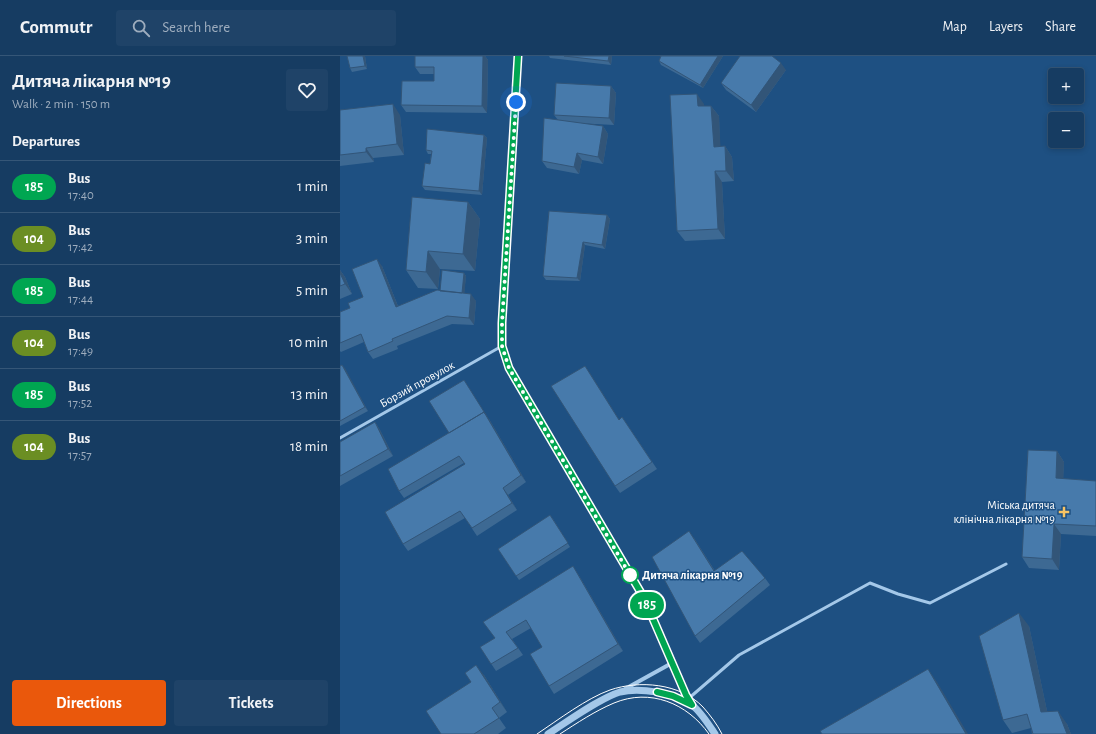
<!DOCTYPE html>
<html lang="en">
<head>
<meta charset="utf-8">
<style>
  body { margin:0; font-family:"Alegreya Sans",sans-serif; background:#1f4368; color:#f1f3f6; height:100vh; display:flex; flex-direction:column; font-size:15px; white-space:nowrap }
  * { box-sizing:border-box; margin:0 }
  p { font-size:13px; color:#9eadbe }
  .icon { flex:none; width:22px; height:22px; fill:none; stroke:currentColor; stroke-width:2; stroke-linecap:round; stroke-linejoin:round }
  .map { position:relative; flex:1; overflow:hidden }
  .details { display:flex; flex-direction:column; background:#163c62; width:340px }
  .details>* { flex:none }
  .badge { padding:0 8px; border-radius:13px; font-size:14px; line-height:26px }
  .controls { position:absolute; left:708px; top:12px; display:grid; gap:8px }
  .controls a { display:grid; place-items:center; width:36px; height:36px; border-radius:4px; background:#163c62; box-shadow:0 2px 6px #0003,0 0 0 1px #355677; font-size:20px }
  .you { position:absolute; width:20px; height:20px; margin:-10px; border:3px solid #fff; border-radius:50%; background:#1a73e8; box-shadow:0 0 0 6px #1a73e833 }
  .map>.badge { position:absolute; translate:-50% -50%; box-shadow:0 0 0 2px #fff }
  h2 { padding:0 12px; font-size:15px; line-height:36px }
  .round { display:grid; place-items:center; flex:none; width:42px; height:42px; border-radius:4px; background:#1f4368 }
  .summary { display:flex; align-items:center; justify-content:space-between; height:68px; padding:0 12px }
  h1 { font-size:19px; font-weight:700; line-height:30px }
  .primary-button { display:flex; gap:8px; margin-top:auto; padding:8px 12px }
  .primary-button a { flex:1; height:46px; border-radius:4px; background:#ea580c; color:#fff; font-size:16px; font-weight:700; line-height:46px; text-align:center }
  .primary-button a+a { background:#1f4368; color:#f1f3f6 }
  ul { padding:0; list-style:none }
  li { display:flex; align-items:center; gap:12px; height:52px; padding:0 12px; border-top:1px solid #355677 }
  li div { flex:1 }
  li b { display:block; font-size:15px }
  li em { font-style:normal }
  li .badge { min-width:44px; font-weight:700; text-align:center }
  header { display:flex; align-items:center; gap:24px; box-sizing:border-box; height:56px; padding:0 20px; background:#163c62; border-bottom:1px solid #355677 }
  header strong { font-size:19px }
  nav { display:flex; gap:22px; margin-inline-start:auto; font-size:14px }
  .search { width:280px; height:36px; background:#1f4368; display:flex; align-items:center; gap:10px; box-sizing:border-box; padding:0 14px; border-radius:4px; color:#9eadbe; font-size:15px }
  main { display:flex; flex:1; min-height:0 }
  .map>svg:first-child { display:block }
</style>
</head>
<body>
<header>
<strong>Commutr</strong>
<div class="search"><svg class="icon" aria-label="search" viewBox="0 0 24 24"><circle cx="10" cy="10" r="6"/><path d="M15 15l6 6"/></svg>Search here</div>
<nav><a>Map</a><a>Layers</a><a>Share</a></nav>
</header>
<main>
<section class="details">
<div class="summary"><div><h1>Дитяча лікарня №19</h1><p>Walk · 2 min · 150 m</p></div><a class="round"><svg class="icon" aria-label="heart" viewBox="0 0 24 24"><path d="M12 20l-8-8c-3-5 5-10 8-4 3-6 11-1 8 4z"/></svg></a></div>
<h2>Departures</h2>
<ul>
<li><span class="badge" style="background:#00a651;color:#fff">185</span><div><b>Bus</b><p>17:40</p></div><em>1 min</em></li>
<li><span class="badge" style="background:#6b8e23;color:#fff">104</span><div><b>Bus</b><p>17:42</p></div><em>3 min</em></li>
<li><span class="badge" style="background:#00a651;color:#fff">185</span><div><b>Bus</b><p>17:44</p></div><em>5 min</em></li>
<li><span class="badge" style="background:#6b8e23;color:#fff">104</span><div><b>Bus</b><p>17:49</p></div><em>10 min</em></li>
<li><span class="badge" style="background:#00a651;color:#fff">185</span><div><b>Bus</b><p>17:52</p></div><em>13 min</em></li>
<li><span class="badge" style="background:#6b8e23;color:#fff">104</span><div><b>Bus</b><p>17:57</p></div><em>18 min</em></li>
</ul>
<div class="primary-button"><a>Directions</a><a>Tickets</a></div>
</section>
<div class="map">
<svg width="756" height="678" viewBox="0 0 756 678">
  <rect width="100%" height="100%" fill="#1e5082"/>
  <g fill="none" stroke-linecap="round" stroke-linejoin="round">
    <path stroke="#a4c8e9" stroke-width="3" d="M 0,382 L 162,290
      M 348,643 L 399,599 L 530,527 L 558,538 L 590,547 L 666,508"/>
    <path stroke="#a4c8e9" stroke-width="4" d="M 178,0 L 162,267 L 162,290 L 169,312 L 304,542 L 351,647
      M 285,633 L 332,607"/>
    <path stroke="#a4c8e9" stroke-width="7" d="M 208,678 C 227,666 260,642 280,636 C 300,631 335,637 352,649 C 361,656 369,669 375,678"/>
    <path stroke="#fff" stroke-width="1" d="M 197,678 C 218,664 247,642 270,634 C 299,624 340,627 363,651 C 370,659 377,668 382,678
      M 220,678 C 237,667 255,655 274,647 C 310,632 347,647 369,678"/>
  </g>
  <path fill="#3d6993" d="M 25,0 L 27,13 L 12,16 L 10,12 Z
    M 75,0 L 145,0 L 148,4 L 147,57 L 66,56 L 61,49 L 94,25 L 94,18 L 80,18 L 75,11 Z
    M 209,0 L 272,0 L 271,9 L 210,2 Z
    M 321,0 L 383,0 L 363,32 L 321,9 L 319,5 Z
    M 446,14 L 416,56 L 386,34 L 381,27 Z
    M 271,30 L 276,37 L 274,69 L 236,67 L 263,70 L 268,78 L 263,108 L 242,104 L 239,118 L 207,112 L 202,105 L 218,64 L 214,59 Z
    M 364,48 L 364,50 L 371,50 L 379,60 L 380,91 L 385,90 L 392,101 L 394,125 L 382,126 L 385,183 L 345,185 L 337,175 Z
    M 0,54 L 60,59 L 64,99 L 33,102 L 34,106 L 0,110 Z
    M 144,79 L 147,82 L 142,139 L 85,134 L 82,130 L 90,108 L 91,98 L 88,98 L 86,94 Z
    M 128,146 L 140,163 L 135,215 L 100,213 L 98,233 L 78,232 L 66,214 Z
    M 267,159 L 270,163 L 265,193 L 245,189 L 240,225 L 206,224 L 203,220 Z
    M 42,210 L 58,250 L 100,235 L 124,217 L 126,220 L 124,237 L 136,245 L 134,269 L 112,268 L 57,290 L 58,293 L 33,303 L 28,296 L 24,286 L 1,296 L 0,295 L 0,256 L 10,252 L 23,241 Z
    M 0,214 L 5,221 L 12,238 L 0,243 Z
    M 2,309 L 28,355 L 0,370 L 0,310 Z
    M 245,310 L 279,364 L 282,361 L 317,413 L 280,437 L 275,430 Z
    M 149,363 L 186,426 L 168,439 L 177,454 L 137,480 L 125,462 L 68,495 L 63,488 L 125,408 L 124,407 L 64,442 L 59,435 Z
    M 35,366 L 40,374 L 53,400 L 0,430 L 0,386 Z
    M 717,395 L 724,406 L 723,423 L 756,425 L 756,480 L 721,478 L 719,514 L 689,512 L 682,501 Z
    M 213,463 L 230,491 L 179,524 L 158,493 Z
    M 354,482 L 375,515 L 425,522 L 430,529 L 360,587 L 355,580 Z
    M 238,518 L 283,595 L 214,638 L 209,630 L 202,591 L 191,572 L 172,583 L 183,599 L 156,615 L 140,591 L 155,582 Z
    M 689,570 L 707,655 L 727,668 L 731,678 L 692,678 L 691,672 L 672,677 L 663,664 Z
    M 144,619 L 167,656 L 159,662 L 166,672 L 158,678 L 101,678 Z"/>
  <path fill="#325578" d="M 23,0 L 25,0 L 27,13 L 25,10 Z
    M 143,0 L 145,0 L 148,4 L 147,57 L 142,50 Z
    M 269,0 L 272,0 L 271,9 L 268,5 Z
    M 378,0 L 383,0 L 363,32 L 360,29 Z
    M 441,7 L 446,14 L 416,56 L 411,49 Z
    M 271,30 L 276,37 L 274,69 L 269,62 Z
    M 357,38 L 364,48 L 365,60 L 358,50 Z
    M 53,48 L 60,59 L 64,99 L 57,88 Z
    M 371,50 L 379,60 L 381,101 L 374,91 Z
    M 263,70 L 268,78 L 263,108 L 258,101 Z
    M 144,79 L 147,82 L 142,139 L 139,135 Z
    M 385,90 L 392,101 L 394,125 L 386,115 Z
    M 26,92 L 33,102 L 34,106 L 26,96 Z
    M 237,97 L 242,104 L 239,118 L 234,111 Z
    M 375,115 L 382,126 L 385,183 L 378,173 Z
    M 128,146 L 140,163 L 135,215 L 123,198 Z
    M 267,159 L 270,163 L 265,193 L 262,189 Z
    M 243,186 L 245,189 L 240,225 L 237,222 Z
    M 88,195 L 100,213 L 98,233 L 86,216 Z
    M 37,203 L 42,210 L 61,258 L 56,251 Z
    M 0,214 L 5,221 L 12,238 L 5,228 L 0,217 Z
    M 124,217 L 126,220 L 124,244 L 121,240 Z
    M 131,238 L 136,245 L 134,269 L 129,262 Z
    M 2,309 L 5,312 L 28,355 L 25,351 Z
    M 245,310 L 250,317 L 284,371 L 279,364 Z
    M 126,327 L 149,363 L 186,426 L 181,419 Z
    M 35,366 L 40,374 L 53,400 L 48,393 Z
    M 717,395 L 724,406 L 723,433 L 716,422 Z
    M 163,432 L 168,439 L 177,454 L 172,447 Z
    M 714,468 L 721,478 L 719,514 L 712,503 Z
    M 349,475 L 354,482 L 379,522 L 374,515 Z
    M 233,510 L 238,518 L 283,595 L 278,588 Z
    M 679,557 L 689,570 L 710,669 L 701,656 Z
    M 136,609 L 144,619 L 167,656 L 160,646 Z
    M 588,613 L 597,626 L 628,678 L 626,678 Z
    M 718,655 L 727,668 L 731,678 L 727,678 Z"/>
  <path fill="#477aab" stroke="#325578" d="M 7,0 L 23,0 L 25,10 L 10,12 Z
    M 75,0 L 143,0 L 142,50 L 61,49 L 62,25 L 94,25 L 94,11 L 75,11 Z
    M 224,0 L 269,0 L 268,5 Z
    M 321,0 L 378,0 L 360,29 L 319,5 Z
    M 400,0 L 432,0 L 441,7 L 411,49 L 381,27 Z
    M 216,27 L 271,30 L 269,62 L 214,59 Z
    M 357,38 L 358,50 L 371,50 L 374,91 L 385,90 L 386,115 L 375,115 L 378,173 L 337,175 L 330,39 Z
    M 53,48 L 57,88 L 26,92 L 26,96 L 0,99 L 0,54 Z
    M 204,62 L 263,70 L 258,101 L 237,97 L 234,111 L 202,105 Z
    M 87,73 L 144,79 L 139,135 L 82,130 L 85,107 L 90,108 L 92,95 L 86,94 Z
    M 72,141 L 128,146 L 123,198 L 88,195 L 86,216 L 66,214 Z
    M 209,155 L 267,159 L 262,189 L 243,186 L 237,222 L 203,220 Z
    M 37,203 L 56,251 L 97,234 L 131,238 L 129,262 L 107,260 L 52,283 L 53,285 L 28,296 L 21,278 L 0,287 L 0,256 L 10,252 L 8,247 L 23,241 L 12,213 Z
    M 102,214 L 124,217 L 122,237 L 100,235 Z
    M 0,217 L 5,228 L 0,230 Z
    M 2,309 L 25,351 L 0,365 L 0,310 Z
    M 245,310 L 279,364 L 282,361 L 312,406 L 275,430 L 211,330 Z
    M 124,324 L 146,359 L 144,356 L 109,377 L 89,345 Z
    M 144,356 L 181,419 L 163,432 L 172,447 L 132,472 L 120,455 L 63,488 L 45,456 L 125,408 L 119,400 L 59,435 L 48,413 Z
    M 35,366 L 48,393 L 0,420 L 0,386 Z
    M 688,394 L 717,395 L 716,422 L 756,425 L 756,470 L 714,468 L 712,503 L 682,501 Z
    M 210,459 L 228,487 L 176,520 L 158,493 Z
    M 349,475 L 374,515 L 402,495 L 425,522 L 355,580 L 312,501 Z
    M 233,510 L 278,588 L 209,630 L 190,598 L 202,591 L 186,564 L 166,576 L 178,592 L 151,608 L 140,591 L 155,582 L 143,566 Z
    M 679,557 L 701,656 L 718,655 L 727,678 L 693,678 L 687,658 L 663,664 L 639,580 Z
    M 136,609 L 160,646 L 152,652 L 159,662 L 134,678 L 101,678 L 86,655 L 131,626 L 125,617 Z
    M 588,613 L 626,678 L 482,678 L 480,675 Z"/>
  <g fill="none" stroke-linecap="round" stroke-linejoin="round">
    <defs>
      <path id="line" d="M 178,0 L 162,267 L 162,290 L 169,312 L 304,542 L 346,639 L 352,649 L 333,640 L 317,636"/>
    </defs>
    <use href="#line" stroke="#fff" stroke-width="9"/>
    <use href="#line" stroke="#00a651" stroke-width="6"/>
    <path stroke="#fff" stroke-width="4" stroke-dasharray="0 7.2" d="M 176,46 L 162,267 L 162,290 L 169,312 L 290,519"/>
  </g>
  <path fill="#f8c464" stroke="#1e5082" stroke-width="1.5" d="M722 450h4v4h4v4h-4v4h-4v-4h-4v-4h4z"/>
  <circle fill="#fff" stroke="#00a651" stroke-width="2" cx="290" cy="519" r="8"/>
  <g text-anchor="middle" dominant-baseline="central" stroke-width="3" stroke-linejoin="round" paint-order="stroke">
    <g font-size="12" fill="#fff" stroke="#1e5082">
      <text transform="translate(77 328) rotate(-29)">Борзий провулок</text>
    </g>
    <g font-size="12" fill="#fff" stroke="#1e5082" text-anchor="end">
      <text x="715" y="449">Міська дитяча<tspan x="715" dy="14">клінічна лікарня №19</tspan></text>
    </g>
    <g font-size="12" font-weight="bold" fill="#fff" stroke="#1e5082" text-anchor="start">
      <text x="302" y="519">Дитяча лікарня №19</text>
    </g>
  </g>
</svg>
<div class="controls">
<a>+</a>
<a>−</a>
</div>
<div class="you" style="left:176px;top:46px"></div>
<b class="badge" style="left:307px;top:549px;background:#00a651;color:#fff">185</b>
</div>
</main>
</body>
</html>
